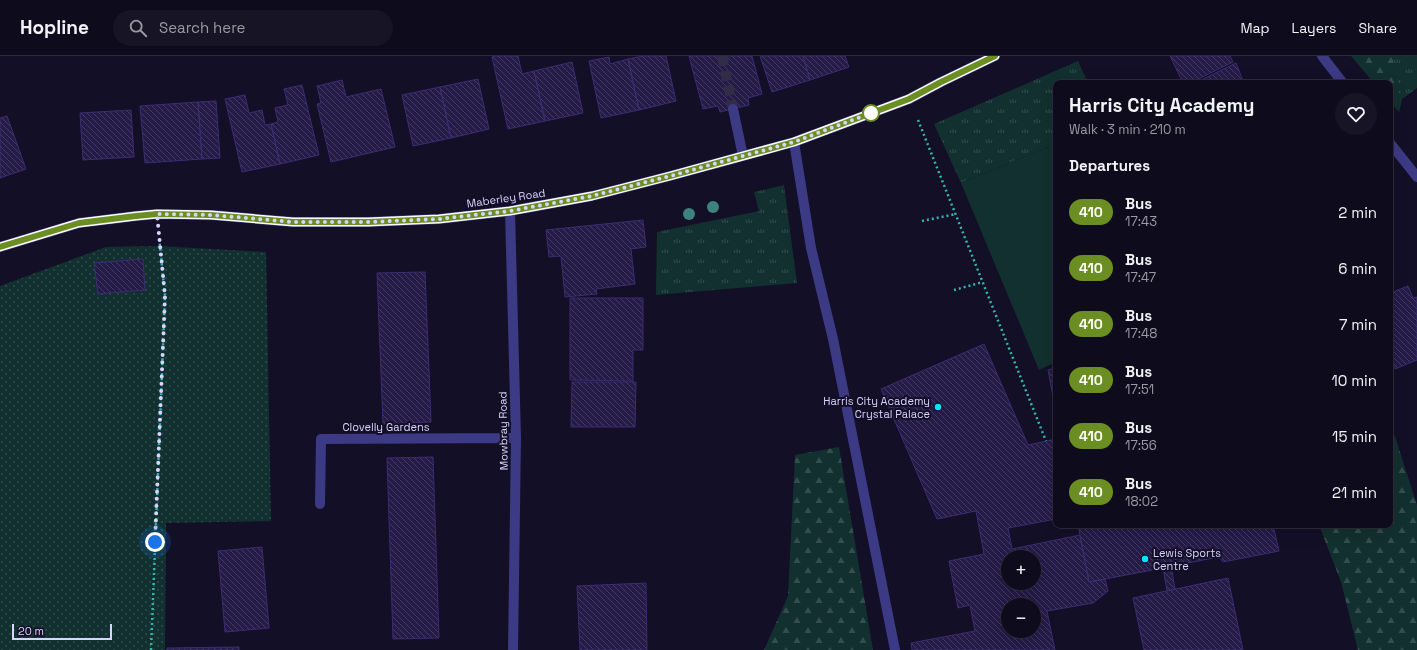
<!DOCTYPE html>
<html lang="en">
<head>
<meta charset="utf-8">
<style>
  body { margin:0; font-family:"Space Grotesk",sans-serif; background:#171425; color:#f1f3f6; height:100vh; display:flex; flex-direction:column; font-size:15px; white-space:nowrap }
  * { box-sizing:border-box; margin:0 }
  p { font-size:13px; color:#9b9ba3 }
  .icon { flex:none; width:22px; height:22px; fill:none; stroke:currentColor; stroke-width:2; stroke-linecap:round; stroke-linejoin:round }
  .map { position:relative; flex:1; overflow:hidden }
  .drawer { position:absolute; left:1053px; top:24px; width:340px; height:448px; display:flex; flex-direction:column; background:#0e0b1c; border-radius:8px; box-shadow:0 4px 16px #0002,0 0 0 1px #2e2b3b }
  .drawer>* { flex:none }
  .badge { padding:0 8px; border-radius:13px; font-size:14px; line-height:26px }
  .fabs { position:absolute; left:1001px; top:494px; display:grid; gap:8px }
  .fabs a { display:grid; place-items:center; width:40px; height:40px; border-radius:50%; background:#0e0b1c; box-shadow:0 4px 16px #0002,0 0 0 1px #2e2b3b; font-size:20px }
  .scale { position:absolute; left:12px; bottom:10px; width:100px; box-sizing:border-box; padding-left:4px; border:2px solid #d9d4ff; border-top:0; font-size:11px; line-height:14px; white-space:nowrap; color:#d9d4ff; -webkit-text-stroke:3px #130f26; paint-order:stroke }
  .you { position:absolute; width:20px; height:20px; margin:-10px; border:3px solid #fff; border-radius:50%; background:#1a73e8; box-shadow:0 0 0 6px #1a73e833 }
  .map>.badge { position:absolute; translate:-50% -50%; box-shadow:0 0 0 2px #fff }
  h2 { padding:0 16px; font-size:15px; line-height:36px }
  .round { display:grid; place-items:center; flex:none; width:42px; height:42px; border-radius:21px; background:#171425 }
  .headline { display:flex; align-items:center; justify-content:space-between; height:68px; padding:0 16px }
  h1 { font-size:19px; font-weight:800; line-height:30px }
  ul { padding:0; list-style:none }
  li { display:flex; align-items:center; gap:12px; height:56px; padding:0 16px }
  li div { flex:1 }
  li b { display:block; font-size:15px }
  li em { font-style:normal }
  li .badge { min-width:44px; font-weight:700; text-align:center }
  header { display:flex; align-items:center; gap:24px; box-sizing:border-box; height:56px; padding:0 20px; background:#0e0b1c; border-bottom:1px solid #2e2b3b }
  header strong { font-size:19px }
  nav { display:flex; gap:22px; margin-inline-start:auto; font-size:14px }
  .search { width:280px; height:36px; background:#171425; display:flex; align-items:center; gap:10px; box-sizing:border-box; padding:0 14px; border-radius:22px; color:#9b9ba3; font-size:15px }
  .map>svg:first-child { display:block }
</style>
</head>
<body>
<header>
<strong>Hopline</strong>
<div class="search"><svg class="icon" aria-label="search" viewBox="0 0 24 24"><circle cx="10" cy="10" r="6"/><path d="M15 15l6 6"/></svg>Search here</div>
<nav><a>Map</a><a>Layers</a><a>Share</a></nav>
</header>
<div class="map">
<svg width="1417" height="594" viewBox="0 0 1417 594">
  <defs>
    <pattern id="grass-tufts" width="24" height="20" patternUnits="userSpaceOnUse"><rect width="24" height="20" fill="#12302f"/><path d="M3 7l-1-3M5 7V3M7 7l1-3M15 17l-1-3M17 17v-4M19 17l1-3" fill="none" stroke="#344d4e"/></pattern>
    <pattern id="forest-firs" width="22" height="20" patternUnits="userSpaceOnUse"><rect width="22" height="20" fill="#12302f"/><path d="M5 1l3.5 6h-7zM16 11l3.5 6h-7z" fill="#344d4e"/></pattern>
    <pattern id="garden-dots" width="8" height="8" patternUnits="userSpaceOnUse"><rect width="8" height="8" fill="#12302f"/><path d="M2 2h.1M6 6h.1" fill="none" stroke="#344d4e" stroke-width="1.8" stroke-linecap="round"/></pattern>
    <pattern id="building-back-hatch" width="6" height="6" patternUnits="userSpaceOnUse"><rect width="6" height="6" fill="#241b47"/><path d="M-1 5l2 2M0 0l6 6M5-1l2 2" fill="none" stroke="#433b63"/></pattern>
  </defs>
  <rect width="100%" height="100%" fill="#130f26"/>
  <path fill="url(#grass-tufts)" d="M 1364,0 L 1417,0 L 1417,32 L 1401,44 L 1390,27 Z
    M 1078,5 L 1088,27 L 1056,27 L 1056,88 L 961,127 L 934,68 Z
    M 784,129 L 797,227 L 656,239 L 657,176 L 759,155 L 754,136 Z"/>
  <path fill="url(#forest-firs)" d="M 1351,0 L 1392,0 L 1402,44 L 1399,56 L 1390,46 L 1390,27 L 1374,27 Z
    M 1390,365 L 1417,449 L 1417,594 L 1358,594 L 1341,526 L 1319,469 L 1390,469 Z
    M 839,391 L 873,594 L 764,594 L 788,540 L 795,399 Z"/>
  <path fill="url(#garden-dots)" d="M 159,190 L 266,196 L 271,465 L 166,467 L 165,594 L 0,594 L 0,230 L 106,191 Z"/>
  <path fill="#12302f" d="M 1056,88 L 1056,306 L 1039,314 L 961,127 Z"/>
  <path fill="url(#building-back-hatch)" stroke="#3b2d73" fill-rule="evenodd" d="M 495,0 L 518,0 L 522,18 L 534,15 L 545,65 L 508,73 L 492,1 Z
    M 643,0 L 666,0 L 676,45 L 639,54 L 628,3 Z
    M 689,0 L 752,0 L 762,38 L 748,42 L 749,49 L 720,56 L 718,50 L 703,53 Z
    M 760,0 L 803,0 L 810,24 L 772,36 Z
    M 803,0 L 845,0 L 849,11 L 810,24 Z
    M 1170,0 L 1230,0 L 1233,6 L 1190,27 L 1183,27 Z
    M 609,1 L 610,8 L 628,3 L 639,54 L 601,62 L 589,5 Z
    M 572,6 L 583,57 L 545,65 L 534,15 Z
    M 1236,7 L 1244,27 L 1251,23 L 1253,27 L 1195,27 Z
    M 478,23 L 489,73 L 451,82 L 440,31 Z
    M 342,24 L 346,41 L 381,33 L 395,91 L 331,106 L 317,48 L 321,47 L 317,30 Z
    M 302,29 L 319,99 L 280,108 L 271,68 L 278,66 L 275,52 L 288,49 L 284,33 Z
    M 440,31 L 451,82 L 413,90 L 402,39 Z
    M 245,39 L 249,57 L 262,54 L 265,69 L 271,68 L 280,108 L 242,116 L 225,43 Z
    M 216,45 L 220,102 L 202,103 L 198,46 Z
    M 198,46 L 202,103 L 145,107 L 140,50 Z
    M 131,54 L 134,101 L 83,104 L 80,57 Z
    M 7,60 L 26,113 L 0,122 L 0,62 Z
    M 643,164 L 646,191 L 631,193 L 635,228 L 596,233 L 597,238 L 565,241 L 561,200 L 549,201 L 546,174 Z
    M 143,203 L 145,234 L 98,238 L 94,207 Z
    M 425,216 L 431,366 L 383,368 L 377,217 Z
    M 1408,230 L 1413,242 L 1417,241 L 1417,304 L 1395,313 L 1390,300 L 1390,237 Z
    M 570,242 L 643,242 L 643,294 L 633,294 L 633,325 L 570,324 Z
    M 984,288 L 1028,389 L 1056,383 L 1056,463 L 1008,472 L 1012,493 L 1080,479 L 1089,526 L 1105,523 L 1108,535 L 1093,547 L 1047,555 L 1055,594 L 912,594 L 911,587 L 975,575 L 970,549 L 958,552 L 949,505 L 984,498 L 976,455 L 937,463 L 881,333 ZM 1008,501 L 1034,501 L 1034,527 L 1008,527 ZM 1008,549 L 1034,549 L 1034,575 L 1008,575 Z
    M 1056,312 L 1056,357 L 1048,314 Z
    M 572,326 L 636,326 L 635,371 L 571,371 Z
    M 433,401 L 439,582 L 393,583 L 387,402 Z
    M 1078,469 L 1273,469 L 1279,495 L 1223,506 L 1219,501 L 1187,507 L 1188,512 L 1172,515 L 1175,533 L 1167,535 L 1163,512 L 1089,526 Z
    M 262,491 L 269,572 L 225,576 L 218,495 Z
    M 1228,522 L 1243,594 L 1144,594 L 1133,542 Z
    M 646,527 L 647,594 L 580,594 L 577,530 Z
    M 239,591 L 239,594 L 167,594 L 167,592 Z"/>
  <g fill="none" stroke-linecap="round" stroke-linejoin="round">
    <path stroke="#312d47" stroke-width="10" stroke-dasharray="10 5" stroke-linecap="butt" d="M 722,0 L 733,53"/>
    <path stroke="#2fb8b0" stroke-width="2.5" stroke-dasharray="2 3" stroke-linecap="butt" d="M 918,64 L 1046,385
      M 922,165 L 956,158
      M 954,234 L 983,226
      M 151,594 L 165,240 L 159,181"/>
    <path stroke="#3d3a85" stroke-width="10" d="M 1322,0 L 1343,27
      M 733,53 L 743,100
      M 794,86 L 811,192 L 833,283 L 895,594
      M 1390,87 L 1417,121
      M 510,155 L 516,382 L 513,594
      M 0,191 L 79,167 L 136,160 L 157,158 L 211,159 L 293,166 L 368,166 L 439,163 L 510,155 L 592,140 L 670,120 L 794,86 L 909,43 L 941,26 L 995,0
      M 320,448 L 321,383 L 516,382"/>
  </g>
  <g fill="#3d827b">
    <circle cx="713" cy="151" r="6"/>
    <circle cx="689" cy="158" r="6"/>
  </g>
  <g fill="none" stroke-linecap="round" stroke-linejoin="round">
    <defs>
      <path id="line" d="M 0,191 L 79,167 L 136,160 L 157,158 L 211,159 L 293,166 L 368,166 L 439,163 L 510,155 L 592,140 L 670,120 L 794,86 L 909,43 L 941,26 L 995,0"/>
    </defs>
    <use href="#line" stroke="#fff" stroke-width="9"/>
    <use href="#line" stroke="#6b8e23" stroke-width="6"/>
    <path stroke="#d9d4ff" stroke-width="4" stroke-dasharray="0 7.2" d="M 155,486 L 165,240 L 157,158 L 211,159 L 293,166 L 368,166 L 439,163 L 510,155 L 592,140 L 670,120 L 794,86 L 871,57"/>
  </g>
  <circle fill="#fff" stroke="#6b8e23" stroke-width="2" cx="871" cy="57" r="8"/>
  <g fill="#00e5ff" stroke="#130f26" stroke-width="1.5">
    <circle cx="938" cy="351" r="4"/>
    <circle cx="1145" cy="503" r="4"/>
  </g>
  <g text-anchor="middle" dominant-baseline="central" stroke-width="4" stroke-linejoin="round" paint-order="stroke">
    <g font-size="11" fill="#d9d4ff" stroke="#130f26">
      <text transform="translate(506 142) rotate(-8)">Maberley Road</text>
      <text x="386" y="371">Clovelly Gardens</text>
      <text transform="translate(503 375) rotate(-91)">Mowbray Road</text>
    </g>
    <g font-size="11" fill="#d9d4ff" stroke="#130f26" text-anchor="end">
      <text x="930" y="345">Harris City Academy<tspan x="930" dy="13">Crystal Palace</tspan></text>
      <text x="1153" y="497" text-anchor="start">Lewis Sports<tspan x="1153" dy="13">Centre</tspan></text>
    </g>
  </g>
</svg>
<div class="fabs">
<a>+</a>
<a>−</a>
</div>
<div class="scale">20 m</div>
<div class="you" style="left:155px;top:486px"></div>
<section class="drawer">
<div class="headline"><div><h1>Harris City Academy</h1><p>Walk · 3 min · 210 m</p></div><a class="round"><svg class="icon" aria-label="heart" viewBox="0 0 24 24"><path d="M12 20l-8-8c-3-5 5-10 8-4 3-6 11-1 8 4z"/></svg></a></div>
<h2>Departures</h2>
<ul>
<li><span class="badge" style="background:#6b8e23;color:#fff">410</span><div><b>Bus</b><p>17:43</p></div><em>2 min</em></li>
<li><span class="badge" style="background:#6b8e23;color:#fff">410</span><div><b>Bus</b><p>17:47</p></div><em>6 min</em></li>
<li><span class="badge" style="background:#6b8e23;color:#fff">410</span><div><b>Bus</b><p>17:48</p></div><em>7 min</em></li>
<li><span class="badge" style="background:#6b8e23;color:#fff">410</span><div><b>Bus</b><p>17:51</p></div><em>10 min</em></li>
<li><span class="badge" style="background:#6b8e23;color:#fff">410</span><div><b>Bus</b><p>17:56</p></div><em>15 min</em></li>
<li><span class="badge" style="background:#6b8e23;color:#fff">410</span><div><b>Bus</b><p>18:02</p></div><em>21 min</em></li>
</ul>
</section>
</div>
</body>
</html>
